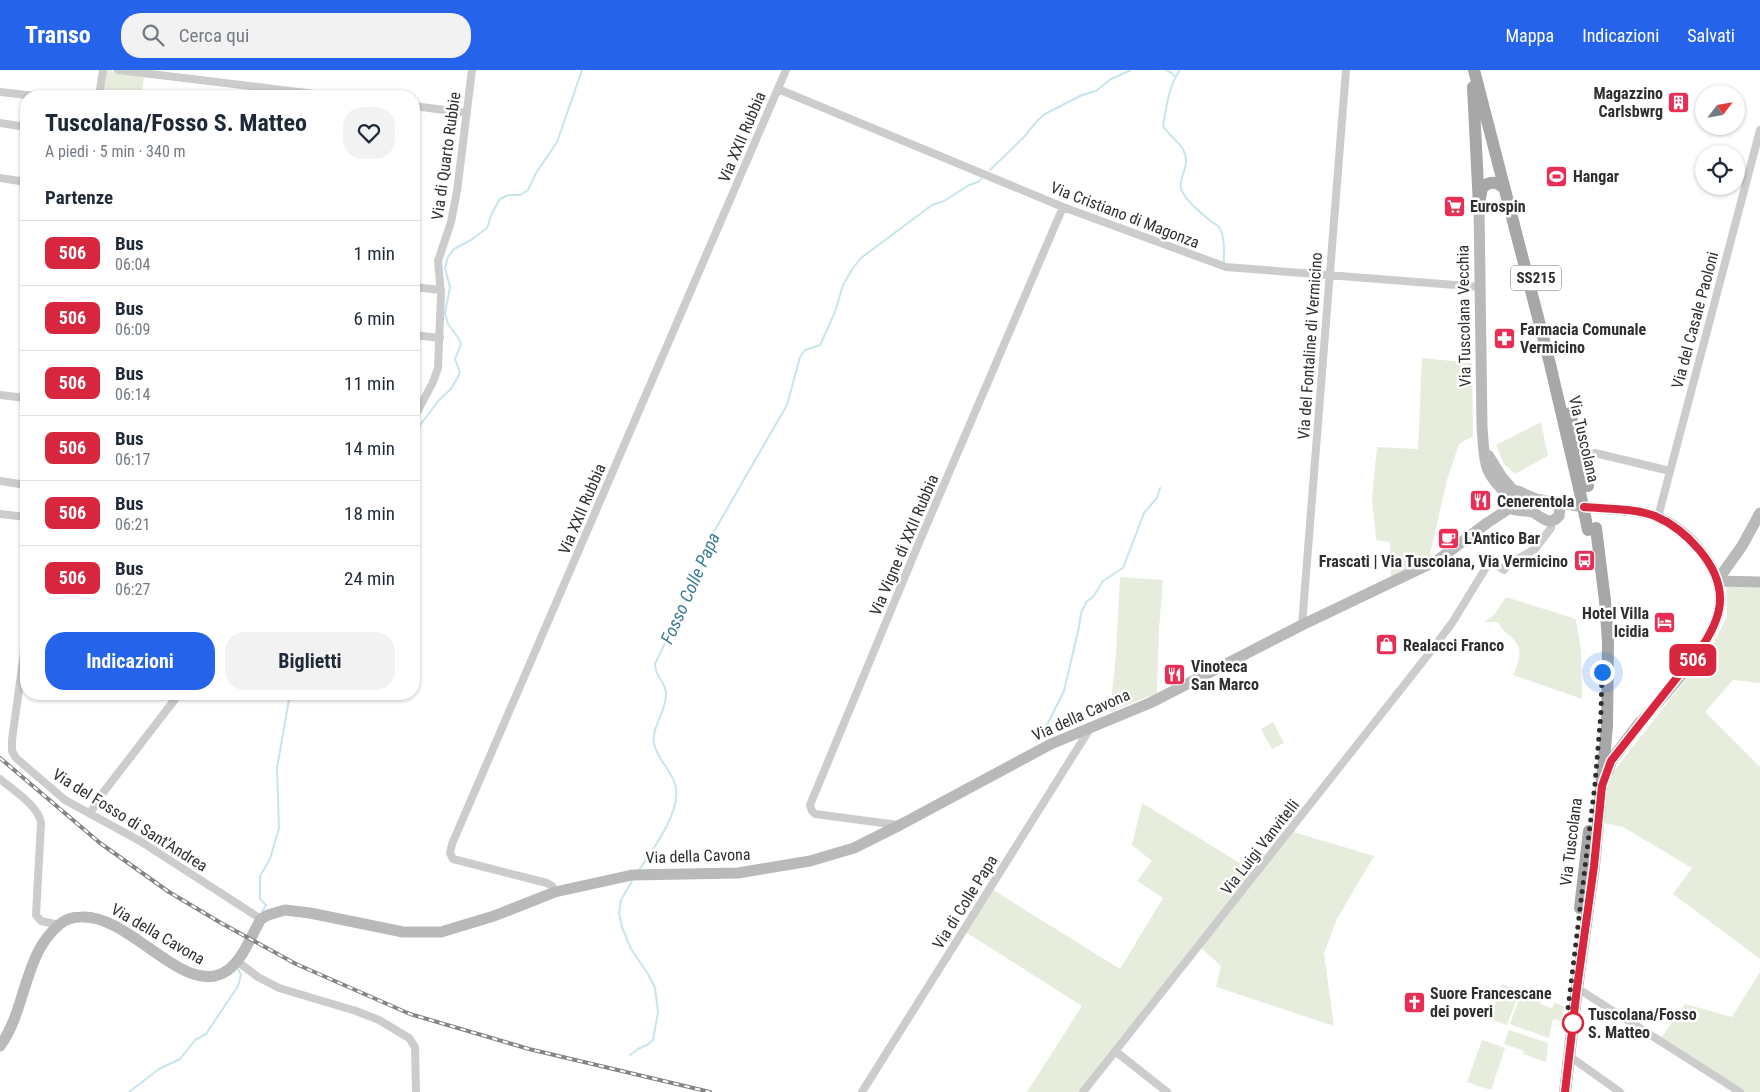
<!DOCTYPE html>
<html lang="it">
<head>
<meta charset="utf-8">
<style>
  body { margin:0; font-family:"Roboto Condensed",sans-serif; background:#f2f2f3; color:#1f2937; height:100vh; display:flex; flex-direction:column; font-size:19px; white-space:nowrap }
  * { box-sizing:border-box; margin:0 }
  p { font-size:16px; color:#747a83 }
  .icon { flex:none; width:28px; height:28px; fill:none; stroke:currentColor; stroke-width:2; stroke-linecap:round; stroke-linejoin:round }
  .map { position:relative; flex:1; overflow:hidden }
  .panel { position:absolute; left:20px; top:20px; width:400px; height:610px; display:flex; flex-direction:column; background:#fff; border-radius:20px; box-shadow:0 1px 4px #0004 }
  .panel>* { flex:none }
  .badge { padding:0 10px; border-radius:8px; font-size:18px; line-height:32px }
  .needle { width:32px; rotate:59deg }
  .tools { position:absolute; left:1695px; top:15px; display:grid; gap:10px }
  .tools a { display:grid; place-items:center; width:50px; height:50px; border-radius:50%; background:#fff; box-shadow:0 1px 4px #0004; font-size:25px }
  .you { position:absolute; width:25px; height:25px; margin:-12px; border:4px solid #fff; border-radius:50%; background:#1a73e8; box-shadow:0 0 0 8px #1a73e833 }
  .map>.badge { position:absolute; translate:-50% -50%; box-shadow:0 0 0 2px #fff }
  h2 { padding:0 25px; font-size:19px; line-height:45px }
  .round { display:grid; place-items:center; flex:none; width:52px; height:52px; border-radius:20px; background:#f2f2f3 }
  .overview { display:flex; align-items:center; justify-content:space-between; height:85px; padding:0 25px }
  h1 { font-size:24px; font-weight:700; line-height:38px }
  .button { display:flex; gap:10px; margin-top:auto; padding:10px 25px }
  .button a { flex:1; height:58px; border-radius:20px; background:#2563eb; color:#fff; font-size:20px; font-weight:700; line-height:58px; text-align:center }
  .button a+a { background:#f2f2f3; color:#1f2937 }
  ul { padding:0; list-style:none }
  li { display:flex; align-items:center; gap:15px; height:65px; padding:0 25px; border-top:1px solid #e0e1e3 }
  li div { flex:1 }
  li b { display:block; font-size:19px }
  li em { font-style:normal }
  li .badge { min-width:55px; font-weight:700; text-align:center }
  header { display:flex; align-items:center; gap:30px; box-sizing:border-box; height:70px; padding:0 25px; background:#2563eb; color:#fff }
  header strong { font-size:24px }
  nav { display:flex; gap:28px; margin-inline-start:auto; font-size:18px }
  .search { width:350px; height:45px; background:#f2f2f3; display:flex; align-items:center; gap:12px; box-sizing:border-box; padding:0 18px; border-radius:20px; color:#747a83; font-size:19px }
  .map>svg:first-child { display:block }
</style>
</head>
<body>
<header>
<strong>Transo</strong>
<div class="search"><svg class="icon" aria-label="search" viewBox="0 0 24 24"><circle cx="10" cy="10" r="6"/><path d="M15 15l6 6"/></svg>Cerca qui</div>
<nav><a>Mappa</a><a>Indicazioni</a><a>Salvati</a></nav>
</header>
<div class="map">
<svg width="1760" height="1022" viewBox="0 0 1760 1022">
  <rect width="100%" height="100%" fill="#fff"/>
  <path fill="#e7eddd" d="M 104,0 L 144,4 L 142,26 L 101,25 Z
    M 1422,288 L 1472,293 L 1473,366 L 1459,374 L 1447,410 L 1429,489 L 1391,507 L 1390,472 L 1376,470 L 1372,427 L 1377,377 L 1418,379 Z
    M 1541,352 L 1548,386 L 1515,404 L 1504,394 L 1496,375 Z
    M 1120,507 L 1163,510 L 1159,559 L 1157,623 L 1110,642 L 1116,585 Z
    M 1760,512 L 1760,613 L 1733,610 L 1705,642 L 1760,697 L 1760,889 L 1673,824 L 1692,798 L 1623,757 L 1598,752 L 1602,716 L 1712,576 L 1727,547 L 1726,515 Z
    M 1506,527 L 1576,549 L 1581,581 L 1582,629 L 1513,605 C 1518,593 1524,581 1514,570 C 1507,562 1503,562 1498,552 L 1484,552 L 1493,546 Z
    M 1273,652 L 1284,673 L 1272,679 L 1261,659 Z
    M 1142,733 L 1256,803 L 1290,761 L 1374,786 L 1337,849 L 1324,883 L 1334,956 L 1216,917 L 1221,896 L 1199,876 L 1083,1022 L 1027,1022 L 1082,936 L 964,861 L 990,818 L 1120,899 L 1163,828 L 1137,811 L 1152,791 L 1132,775 Z
    M 1760,902 L 1760,1022 L 1741,1022 L 1661,968 L 1685,934 L 1732,947 Z
    M 1502,914 L 1520,920 L 1507,955 L 1490,949 Z
    M 1522,921 L 1541,928 L 1540,934 L 1552,938 L 1554,933 L 1564,936 L 1562,951 L 1553,949 L 1549,968 L 1510,954 Z
    M 1509,960 L 1548,973 L 1546,992 L 1523,984 L 1524,981 L 1504,974 Z
    M 1482,970 L 1505,978 L 1491,1020 L 1467,1012 Z"/>
  <g fill="none" stroke-linecap="round" stroke-linejoin="round">
    <path stroke="#c8e4ed" stroke-width="2" d="M 1166,0 L 1172,3 L 1175,7
      M 1180,0 C 1169,15 1166,38 1163,56 C 1171,69 1185,74 1186,90 C 1187,101 1176,112 1183,123 C 1189,135 1203,144 1213,153 C 1214,153 1219,157 1219,157 C 1225,167 1224,181 1224,191
      M 990,100 L 1024,67 L 1037,51 L 1045,44 L 1082,25 L 1096,21 L 1111,9 L 1131,0
      M 414,363 L 439,330 L 451,319 L 460,303 L 455,289 L 461,274 L 459,269 L 448,254 L 445,243 L 450,217 L 445,198 L 448,187 L 454,179 L 471,170 L 487,158 L 492,143 L 500,129 L 509,125 L 520,125 L 528,120 L 536,103 L 557,72 L 582,0
      M 1036,671 L 1041,661 L 1048,653 L 1064,621 L 1079,557 L 1081,543 L 1087,531 L 1093,527 L 1103,511 L 1123,498 L 1144,443 L 1157,428 L 1160,418
      M 639,800 C 653,780 683,739 675,714 C 671,700 657,689 654,673 C 651,659 666,641 666,625 C 667,613 655,608 655,594 L 694,512 L 712,465 L 787,335 L 800,287 L 805,280 L 820,275 L 835,242 L 843,215 L 853,198 L 861,188 L 932,135 L 944,131 L 969,115 L 978,112 L 981,109
      M 262,842 L 266,835 L 260,829 L 260,806 L 270,789 L 279,758 L 277,698 L 290,624
      M 630,985 L 638,979 L 647,975 L 653,970 L 658,942 L 655,918 L 648,904 L 631,879 L 622,857 L 619,843 L 621,830 L 632,811
      M 129,1022 L 159,999 L 180,989 L 195,970 L 206,964 L 238,916 L 241,905 L 238,899"/>
    <path stroke="#ccc" stroke-width="8" d="M 118,0 L 331,26
      M 778,19 L 1063,137 L 1226,197 L 1481,217
      M 0,22 L 36,26
      M 99,24 L 119,26
      M 99,26 L 103,0
      M 414,36 L 467,43
      M 0,53 L 26,57
      M 0,108 L 26,112
      M 414,217 L 441,220
      M 414,265 L 440,268
      M 0,325 L 26,328
      M 414,348 L 433,312 L 438,298 L 441,224 L 438,191 L 451,152 L 457,121 L 472,0
      M 1595,383 L 1670,401
      M 0,411 L 26,415
      M 0,444 L 26,447
      M 1658,447 L 1760,60
      M 1302,555 L 1346,0
      M 26,568 L 12,670 L 12,681 L 16,688 L 65,730 L 140,771 L 261,849
      M 0,709 C 13,720 39,736 41,753 L 36,845 L 41,851 L 59,855
      M 90,744 L 99,728 L 179,624
      M 898,755 L 815,744 L 812,741 L 810,735 L 918,475 L 1063,137
      M 555,822 L 552,816 L 547,813 L 453,789 L 450,783 L 452,774 L 786,0
      M 237,891 L 258,907 L 279,918 L 356,941 L 379,950 L 409,968 L 415,977 L 416,1022
      M 1577,918 L 1740,1022
      M 1115,981 L 1167,1022
      M 1569,986 L 1620,1022
      M 862,1022 L 1091,657
      M 1083,1022 L 1431,581 L 1452,553 L 1490,491 L 1504,500 L 1509,494 L 1535,479 L 1551,458 L 1552,451"/>
    <path stroke="#b9b9b9" stroke-width="11" d="M 1479,136 L 1482,357 C 1485,390 1481,401 1508,425
      M 1488,385 L 1501,406 L 1514,421
      M 1514,421 L 1518,421 L 1536,429 L 1552,432 L 1560,438 L 1559,446 C 1556,449 1554,451 1549,451 C 1543,450 1537,444 1532,442 C 1523,439 1505,444 1507,430 C 1507,425 1510,423 1514,421 Z
      M 1558,436 L 1566,434 L 1578,436
      M 1598,438 C 1617,440 1637,439 1655,446 C 1685,458 1718,492 1720,526 C 1721,536 1718,546 1714,555 C 1701,587 1663,626 1640,653
      M 1717,511 L 1742,476 L 1760,443
      M 1717,511 L 1760,512
      M 0,976 C 27,939 23,884 60,854 C 66,849 74,847 81,847 C 132,844 185,931 228,900 C 243,889 251,866 261,849 L 268,845 L 285,840 L 310,843 L 403,862 L 441,862 L 494,846 L 555,822 L 632,805 L 738,803 L 810,791 L 854,778 L 900,755 L 1051,674 L 1150,633 L 1302,555 L 1438,490 L 1487,453 L 1510,438"/>
    <path stroke="#a7a7a7" stroke-width="12" d="M 1474,0 L 1550,294 L 1579,418
      M 1473,17 L 1479,136
      M 1480,128 L 1482,118 C 1490,110 1498,112 1505,119
      M 1570,343 L 1588,416
      M 1607,702 L 1611,691 L 1640,653
      M 1580,838 L 1589,761
      M 1565,1022 L 1577,918 L 1594,796 L 1607,656 L 1608,571 L 1605,531 L 1596,458"/>
    <defs>
      <path id="rail" d="M 0,688 L 100,773 L 169,822 L 221,853 L 296,894 L 410,944 L 529,979 L 710,1022"/>
    </defs>
    <use href="#rail" stroke="#848484" stroke-width="4"/>
    <use href="#rail" stroke="#fff" stroke-width="2" stroke-dasharray="5.5" stroke-linecap="butt"/>
    <path stroke="#a7a7a7" stroke-width="12" d="M 1579,418 L 1588,460"/>
  </g>
  <g fill="none" stroke-linecap="round" stroke-linejoin="round">
    <defs>
      <path id="line" d="M 1565,1022 L 1577,918 L 1594,796 L 1602,716 L 1611,691 L 1705,572 C 1713,559 1720,545 1720,530 C 1721,495 1685,459 1655,446 C 1634,438 1607,439 1584,437"/>
    </defs>
    <use href="#line" stroke="#fff" stroke-width="11"/>
    <use href="#line" stroke="#d7263d" stroke-width="8"/>
    <path stroke="#2f2f2f" stroke-width="5" stroke-dasharray="0 9" d="M 1573,953 L 1567,947 L 1595,714 L 1601,642 L 1602,602"/>
  </g>
  <defs>
    <symbol id="building-square" viewBox="-11 -11 22 22"><rect x="-9" y="-9" width="18" height="18" rx="4" fill="#e92e56" stroke="#fff"/><path d="M-4-6H4V6H1V3H-1V6H-4ZM-2.5-4.3h1.7v1.8h-1.7ZM.8-4.3h1.7v1.8H.8ZM-2.5-1h1.7V.8h-1.7ZM.8-1h1.7V.8H.8Z" fill="#fff"/></symbol>
    <symbol id="stadium-square" viewBox="-11 -11 22 22"><rect x="-9" y="-9" width="18" height="18" rx="4" fill="#e92e56" stroke="#fff"/><path d="M0-5a6.5 5 0 1 0 0 10a6.5 5 0 1 0 0-10ZM-3.5-1.8h7v3.6h-7Z" fill="#fff"/></symbol>
    <symbol id="supermarket-square" viewBox="-11 -11 22 22"><rect x="-9" y="-9" width="18" height="18" rx="4" fill="#e92e56" stroke="#fff"/><path d="M-6-5.5h2.5l.6 2H6L4.5 2H-2.5L-4.4-4H-6ZM-1.5 3.2a1.3 1.3 0 1 0 .1 0ZM3 3.2a1.3 1.3 0 1 0 .1 0Z" fill="#fff"/></symbol>
    <symbol id="pharmacy-square" viewBox="-11 -11 22 22"><rect x="-9" y="-9" width="18" height="18" rx="4" fill="#e92e56" stroke="#fff"/><path d="M-2-6h4v4h4v4h-4v4h-4v-4h-4v-4h4Z" fill="#fff"/></symbol>
    <symbol id="restaurant-square" viewBox="-11 -11 22 22"><rect x="-9" y="-9" width="18" height="18" rx="4" fill="#e92e56" stroke="#fff"/><path d="M-5-6h1v4h1v-4h1v4h1v-4h1v5L-1.5 .5V6h-2V.5L-5-1ZM5-6V6H3V1.5H1.5Q1.5-4 5-6Z" fill="#fff"/></symbol>
    <symbol id="cafe-square" viewBox="-11 -11 22 22"><rect x="-9" y="-9" width="18" height="18" rx="4" fill="#e92e56" stroke="#fff"/><path d="M-5.5-4.5H6V0H3Q3 3.5 0 3.5H-2.5Q-5.5 3.5-5.5 0ZM3-3.2v2h1.7v-2ZM-6 4.5H4V6H-6Z" fill="#fff"/></symbol>
    <symbol id="bus-square" viewBox="-11 -11 22 22"><rect x="-9" y="-9" width="18" height="18" rx="4" fill="#e92e56" stroke="#fff"/><path d="M-5-6H5V4H4V6H2V4H-2V6H-4V4H-5ZM-3.5-4V0h7V-4ZM-3.5 1.2v1.5H-2V1.2ZM2 1.2v1.5H3.5V1.2Z" fill="#fff"/></symbol>
    <symbol id="hotel-square" viewBox="-11 -11 22 22"><rect x="-9" y="-9" width="18" height="18" rx="4" fill="#e92e56" stroke="#fff"/><path d="M-6-4.5h1.5V1H6V5H4.5V3h-9V5H-6ZM-4 0a1.8 1.8 0 1 1 3.6 0ZM.5 0V-2.5h3Q6-2.5 6 0Z" fill="#fff"/></symbol>
    <symbol id="shop-square" viewBox="-11 -11 22 22"><rect x="-9" y="-9" width="18" height="18" rx="4" fill="#e92e56" stroke="#fff"/><path d="M-5-2.5h2.3a2.7 3.5 0 0 1 5.4 0H5L5.5 6h-11ZM-1.5-2.5h3a1.5 2.3 0 0 0-3 0Z" fill="#fff"/></symbol>
    <symbol id="church-square" viewBox="-11 -11 22 22"><rect x="-9" y="-9" width="18" height="18" rx="4" fill="#e92e56" stroke="#fff"/><path d="M-1.2-6h2.4v3.5h3.3v2.4h-3.3V6h-2.4V-.1h-3.3v-2.4h3.3Z" fill="#fff"/></symbol>
  </defs>
  <g fill-rule="evenodd">
    <use href="#building-square" x="1666" y="20" width="25" height="25"/>
    <use href="#stadium-square" x="1544" y="94" width="25" height="25"/>
    <use href="#supermarket-square" x="1442" y="124" width="25" height="25"/>
    <use href="#pharmacy-square" x="1492" y="256" width="25" height="25"/>
    <use href="#restaurant-square" x="1468" y="418" width="25" height="25"/>
    <use href="#cafe-square" x="1436" y="456" width="25" height="25"/>
    <use href="#bus-square" x="1572" y="478" width="25" height="25"/>
    <use href="#hotel-square" x="1652" y="540" width="25" height="25"/>
    <use href="#shop-square" x="1374" y="562" width="25" height="25"/>
    <use href="#restaurant-square" x="1162" y="592" width="25" height="25"/>
    <use href="#church-square" x="1402" y="920" width="25" height="25"/>
  </g>
  <circle fill="#fff" stroke="#d7263d" stroke-width="2.5" cx="1573" cy="953" r="10"/>
  <g text-anchor="middle" dominant-baseline="central" stroke-width="5" stroke-linejoin="round" paint-order="stroke">
    <rect fill="#fff" stroke="#6d6d6d" stroke-width="1" x="1511" y="195.5" width="50" height="25" rx="4"/>
    <g font-size="15" font-weight="bold" fill="#2f2f2f">
      <text x="1536" y="208">SS215</text>
    </g>
    <g font-size="16" font-weight="bold" fill="#2f2f2f" stroke="#fff" text-anchor="start">
      <text x="1663" y="23" text-anchor="end">Magazzino<tspan x="1663" dy="18">Carlsbwrg</tspan></text>
      <text x="1573" y="106">Hangar</text>
      <text x="1470" y="136">Eurospin</text>
      <text x="1520" y="259">Farmacia Comunale<tspan x="1520" dy="18">Vermicino</tspan></text>
      <text x="1497" y="431">Cenerentola</text>
      <text x="1464" y="468">L'Antico Bar</text>
      <text x="1568" y="491" text-anchor="end">Frascati | Via Tuscolana, Via Vermicino</text>
      <text x="1649" y="543" text-anchor="end">Hotel Villa<tspan x="1649" dy="18">Icidia</tspan></text>
      <text x="1403" y="575">Realacci Franco</text>
      <text x="1191" y="596">Vinoteca<tspan x="1191" dy="18">San Marco</tspan></text>
      <text x="1430" y="923">Suore Francescane<tspan x="1430" dy="18">dei poveri</tspan></text>
    </g>
    <g font-size="16" fill="#2f2f2f" stroke="#fff">
      <text transform="translate(742 67) rotate(-67)">Via XXII Rubbia</text>
      <text transform="translate(446 86) rotate(-82)">Via di Quarto Rubbie</text>
      <text transform="translate(1125 145) rotate(21)">Via Cristiano di Magonza</text>
      <text transform="translate(1464 246) rotate(-91)">Via Tuscolana Vecchia</text>
      <text transform="translate(1695 250) rotate(-75)">Via del Casale Paoloni</text>
      <text transform="translate(1310 276) rotate(-86)">Via del Fontaline di Vermicino</text>
      <text transform="translate(1584 369) rotate(77)">Via Tuscolana</text>
      <text transform="translate(582 439) rotate(-67)">Via XXII Rubbia</text>
      <text transform="translate(904 475) rotate(-67)">Via Vigne di XXII Rubbia</text>
      <text transform="translate(1081 645) rotate(-24)">Via della Cavona</text>
      <text transform="translate(130 750) rotate(32)">Via del Fosso di Sant'Andrea</text>
      <text transform="translate(1571 772) rotate(-83)">Via Tuscolana</text>
      <text transform="translate(1260 777) rotate(-52)">Via Luigi Vanvitelli</text>
      <text transform="translate(698 786) rotate(-2)">Via della Cavona</text>
      <text transform="translate(965 832) rotate(-58)">Via di Colle Papa</text>
      <text transform="translate(158 864) rotate(30)">Via della Cavona</text>
    </g>
    <g font-size="16" font-weight="bold" fill="#2f2f2f" stroke="#fff" text-anchor="start">
      <text x="1588" y="944">Tuscolana/Fosso<tspan x="1588" dy="18">S. Matteo</tspan></text>
    </g>
    <g font-size="18" font-style="italic" fill="#3b7d93" stroke="#fff">
      <text transform="translate(690 518) rotate(-66)">Fosso Colle Papa</text>
    </g>
  </g>
</svg>
<div class="tools">
<a><svg class="needle" viewBox="-14 -14 28 28"><path d="M0-13l5 13h-10z" fill="#e53935"/><path d="M0 13l5-13h-10z" fill="#747a83"/></svg></a>
<a><svg class="icon" aria-label="locate" viewBox="0 0 24 24"><circle cx="12" cy="12" r="6"/><path d="M12 2v4M12 18v4M2 12h4M18 12h4"/></svg></a>
</div>
<div class="you" style="left:1602px;top:602px"></div>
<b class="badge" style="left:1693px;top:590px;background:#d7263d;color:#fff">506</b>
<section class="panel">
<div class="overview"><div><h1>Tuscolana/Fosso S. Matteo</h1><p>A piedi · 5 min · 340 m</p></div><a class="round"><svg class="icon" aria-label="heart" viewBox="0 0 24 24"><path d="M12 20l-8-8c-3-5 5-10 8-4 3-6 11-1 8 4z"/></svg></a></div>
<h2>Partenze</h2>
<ul>
<li><span class="badge" style="background:#d7263d;color:#fff">506</span><div><b>Bus</b><p>06:04</p></div><em>1 min</em></li>
<li><span class="badge" style="background:#d7263d;color:#fff">506</span><div><b>Bus</b><p>06:09</p></div><em>6 min</em></li>
<li><span class="badge" style="background:#d7263d;color:#fff">506</span><div><b>Bus</b><p>06:14</p></div><em>11 min</em></li>
<li><span class="badge" style="background:#d7263d;color:#fff">506</span><div><b>Bus</b><p>06:17</p></div><em>14 min</em></li>
<li><span class="badge" style="background:#d7263d;color:#fff">506</span><div><b>Bus</b><p>06:21</p></div><em>18 min</em></li>
<li><span class="badge" style="background:#d7263d;color:#fff">506</span><div><b>Bus</b><p>06:27</p></div><em>24 min</em></li>
</ul>
<div class="button"><a>Indicazioni</a><a>Biglietti</a></div>
</section>
</div>
</body>
</html>
